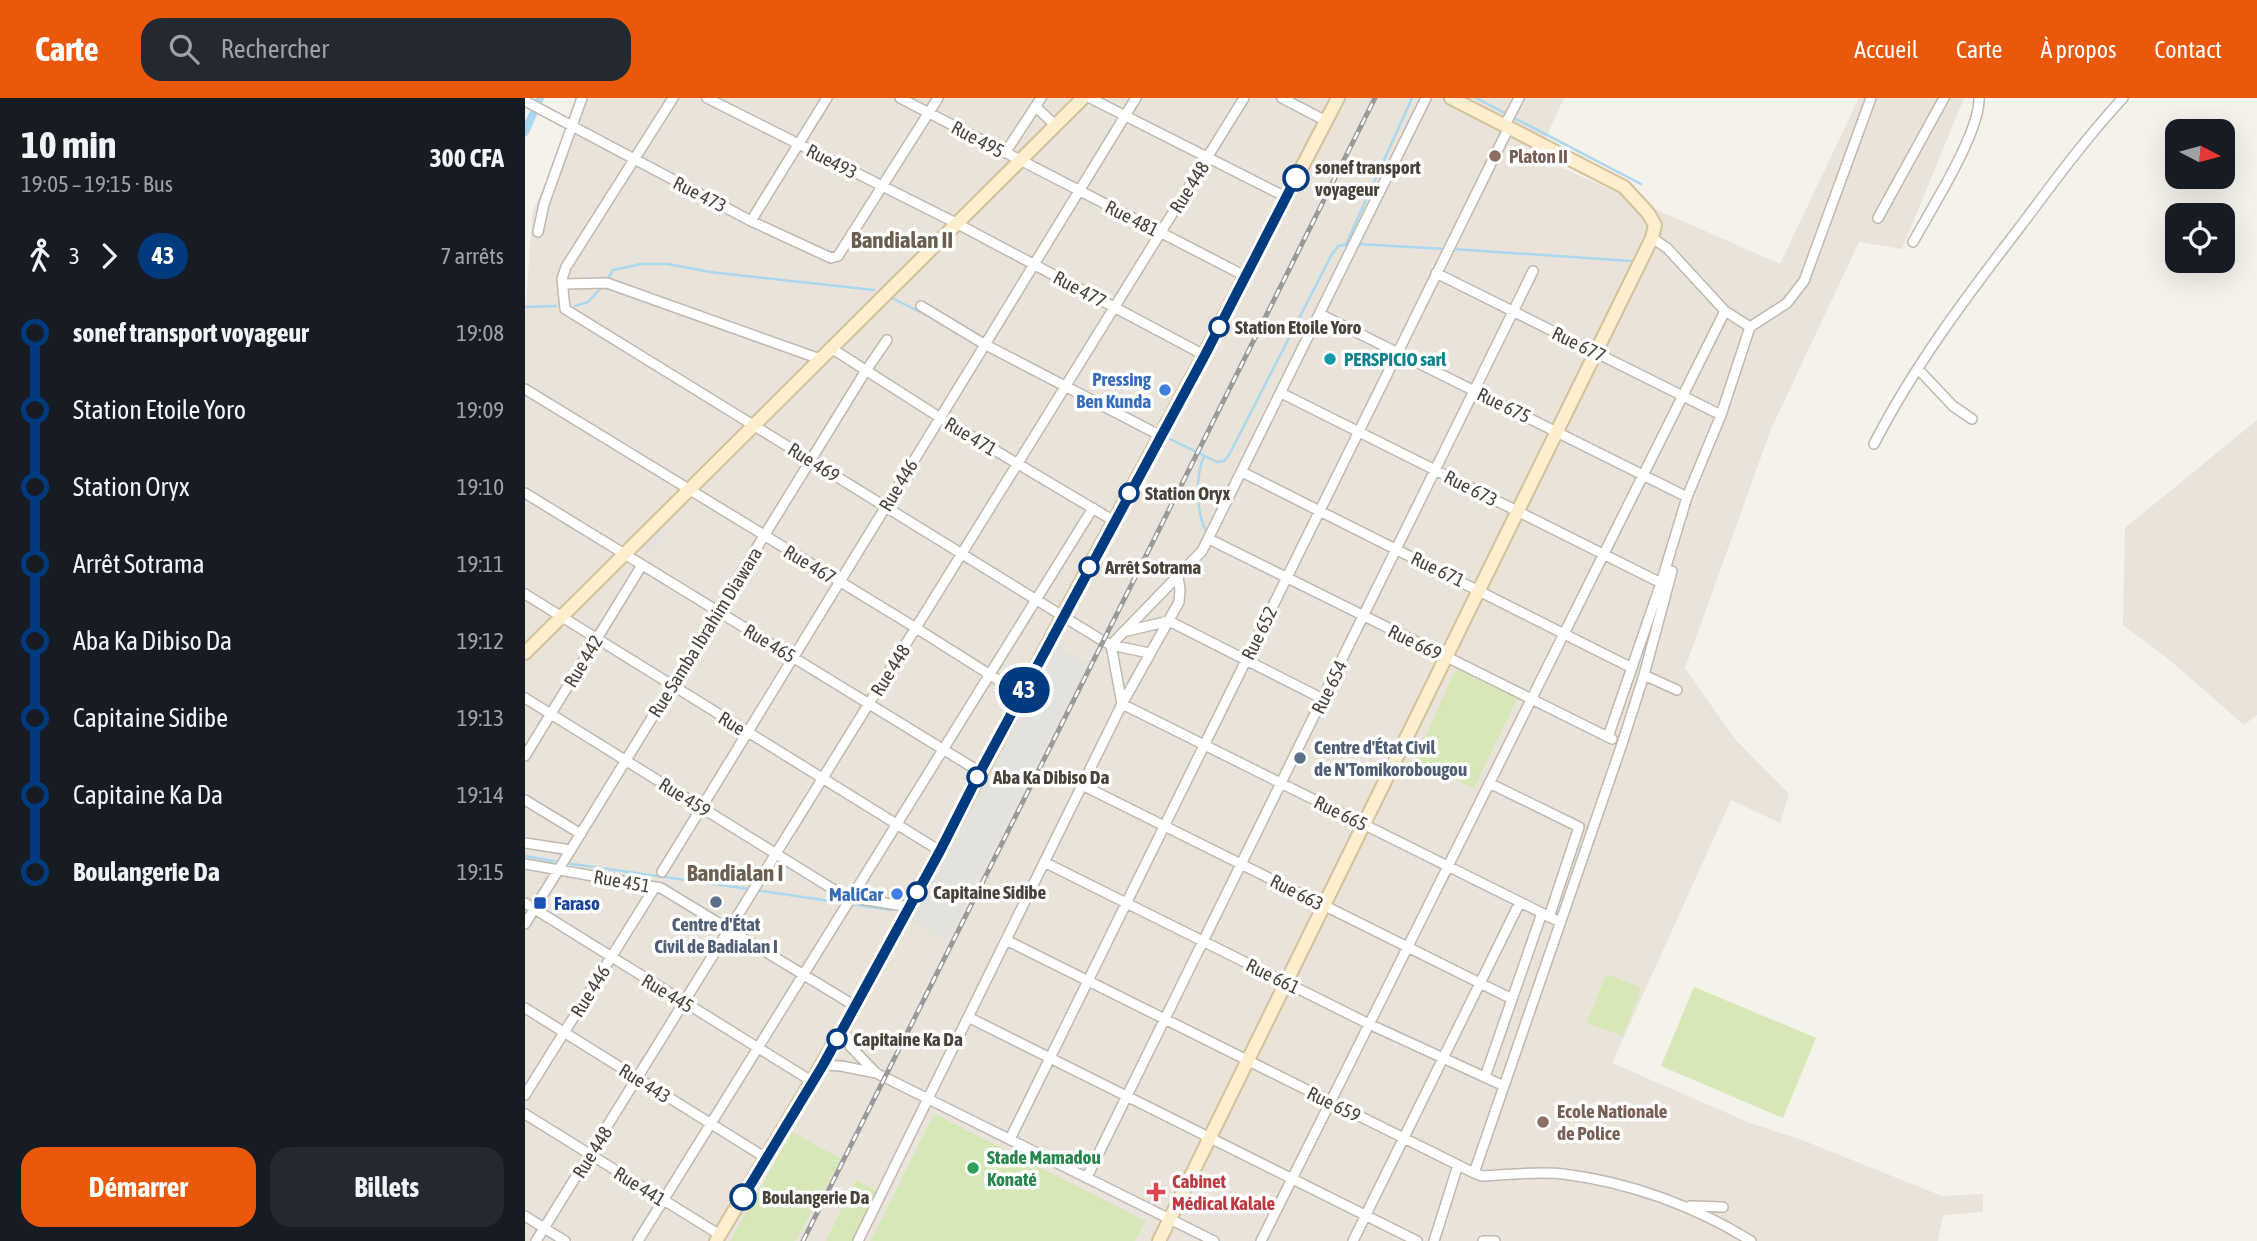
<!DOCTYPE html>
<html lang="fr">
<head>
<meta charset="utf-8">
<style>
  body { margin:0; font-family:"Asap Condensed",sans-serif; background:#242831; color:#f1f3f6; height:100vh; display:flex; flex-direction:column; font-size:26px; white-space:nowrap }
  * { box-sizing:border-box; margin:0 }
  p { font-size:23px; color:#9ea1a6 }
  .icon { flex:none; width:38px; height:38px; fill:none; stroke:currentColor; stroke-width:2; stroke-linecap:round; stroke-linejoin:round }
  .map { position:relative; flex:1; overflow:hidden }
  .details { display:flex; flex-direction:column; background:#171b24; width:525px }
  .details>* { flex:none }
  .badge { padding:0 14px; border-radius:23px; font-size:24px; line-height:46px }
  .needle { width:46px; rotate:96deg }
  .tools { position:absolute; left:1640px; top:21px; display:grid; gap:14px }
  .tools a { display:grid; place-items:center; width:70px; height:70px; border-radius:14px; background:#171b24; box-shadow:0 7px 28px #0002; font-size:35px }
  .map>.badge { position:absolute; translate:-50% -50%; box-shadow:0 0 0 4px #fff }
  .legs { display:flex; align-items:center; gap:10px; height:77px; padding:0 21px; font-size:23px }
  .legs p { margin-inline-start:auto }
  .head { display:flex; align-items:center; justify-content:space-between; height:119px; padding:0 21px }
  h1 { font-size:38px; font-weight:700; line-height:52px }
  .cta { display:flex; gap:14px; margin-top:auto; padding:14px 21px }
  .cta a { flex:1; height:80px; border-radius:21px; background:#ea580c; color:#fff; font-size:28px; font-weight:700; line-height:80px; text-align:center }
  .cta a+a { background:#242831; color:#f1f3f6 }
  ul { padding:0 21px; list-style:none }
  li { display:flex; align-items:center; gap:24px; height:77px; font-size:26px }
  li i { display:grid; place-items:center; width:10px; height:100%; margin:0 9px; background:currentColor }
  li i::after { content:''; width:18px; height:18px; margin:-9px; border:5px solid; border-radius:50%; background:#171b24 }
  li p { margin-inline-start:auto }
  li:first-child i { background:linear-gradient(#0000 50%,currentColor 0) }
  li:last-child i { background:linear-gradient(currentColor 50%,#0000 0) }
  header { display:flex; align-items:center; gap:42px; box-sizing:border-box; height:98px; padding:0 35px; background:#ea580c; color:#fff }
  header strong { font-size:33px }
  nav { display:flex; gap:38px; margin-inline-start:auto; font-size:24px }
  .search { width:490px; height:63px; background:#242831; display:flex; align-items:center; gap:18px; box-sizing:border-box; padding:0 24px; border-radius:21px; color:#9ea1a6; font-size:26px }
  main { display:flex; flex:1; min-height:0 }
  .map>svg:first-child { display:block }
</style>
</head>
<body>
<header>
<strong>Carte</strong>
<div class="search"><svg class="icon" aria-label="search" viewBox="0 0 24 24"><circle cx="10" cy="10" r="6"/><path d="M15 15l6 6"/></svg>Rechercher</div>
<nav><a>Accueil</a><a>Carte</a><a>À propos</a><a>Contact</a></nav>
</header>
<main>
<section class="details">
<div class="head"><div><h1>10 min</h1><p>19:05 – 19:15 · Bus</p></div><b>300 CFA</b></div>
<div class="legs"><svg class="icon" aria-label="walk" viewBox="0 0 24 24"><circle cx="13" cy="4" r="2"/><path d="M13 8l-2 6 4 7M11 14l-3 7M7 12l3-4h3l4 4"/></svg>3<svg class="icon" aria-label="forward" viewBox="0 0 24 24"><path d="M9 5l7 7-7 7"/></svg><b class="badge" style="background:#003b80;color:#fff">43</b><p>7 arrêts</p></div>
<ul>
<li><i style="color:#003b80"></i><b>sonef transport voyageur</b><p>19:08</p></li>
<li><i style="color:#003b80"></i><span>Station Etoile Yoro</span><p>19:09</p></li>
<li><i style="color:#003b80"></i><span>Station Oryx</span><p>19:10</p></li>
<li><i style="color:#003b80"></i><span>Arrêt Sotrama</span><p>19:11</p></li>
<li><i style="color:#003b80"></i><span>Aba Ka Dibiso Da</span><p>19:12</p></li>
<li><i style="color:#003b80"></i><span>Capitaine Sidibe</span><p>19:13</p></li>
<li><i style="color:#003b80"></i><span>Capitaine Ka Da</span><p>19:14</p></li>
<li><i style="color:#003b80"></i><b>Boulangerie Da</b><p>19:15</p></li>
</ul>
<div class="cta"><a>Démarrer</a><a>Billets</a></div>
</section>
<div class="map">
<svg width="1732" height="1143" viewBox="0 0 1732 1143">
  <rect width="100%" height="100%" fill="#f5f1eb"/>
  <path fill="#e9e3d9" d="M 58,0 L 1039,0 L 1012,59 L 1255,166 L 1334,0 L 1439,0 L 1377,151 L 1334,144 L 1246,331 L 1160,570 L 1209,640 L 1264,696 L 1255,725 L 1206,702 L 1087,965 L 1225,1025 L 1277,1042 L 1417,1098 L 1458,1096 L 1458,1114 L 1418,1117 L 1413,1143 L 0,1143 L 0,222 L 7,115 Z
    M 1732,322 L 1732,617 L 1719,627 L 1641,559 L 1598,527 L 1600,430 Z"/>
  <path fill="#d5e8b6" d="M 931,571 L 992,601 L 949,690 L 889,664 Z
    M 1081,876 L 1116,890 L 1098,938 L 1062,925 Z
    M 1169,889 L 1291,940 L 1258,1020 L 1136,968 Z
    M 409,1016 L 620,1123 L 610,1143 L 346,1143 Z
    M 267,1034 L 316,1061 L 270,1143 L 205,1143 Z
    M 331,1082 L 354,1094 L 331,1143 L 301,1143 Z"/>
  <path fill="#e4e2df" d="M 146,419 L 148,422 L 140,429 L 143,432 L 123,456 L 116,450 Z
    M 526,546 L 563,565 L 421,842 L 384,823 Z"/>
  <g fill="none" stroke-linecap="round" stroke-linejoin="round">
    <path stroke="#aad8ef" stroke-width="2.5" d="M 951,0 L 1116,86
      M 822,144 L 887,0
      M 833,146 L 921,151
      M 928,151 L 1106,163
      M 81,184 L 88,172 L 116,166 L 143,166 L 185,174 L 349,192
      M 363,198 L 413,223
      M 50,208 L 63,204 L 77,189
      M 0,209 L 31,208
      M 641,339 L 692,364 L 699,363 L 704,357 L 806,158 L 813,148 L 827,145
      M 679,358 C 670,379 671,415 682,435
      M 894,541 L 911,547
      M 0,758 L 34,764
      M 40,765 L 224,791
      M 231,792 L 366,812"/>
    <path stroke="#aad8ef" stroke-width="8" d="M 0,34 L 15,0"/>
    <defs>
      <path id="street" d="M 148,0 L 41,169 L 37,181 L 40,211 L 578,543 L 586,547 L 624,555
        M 182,0 L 431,125 L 679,257
        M 375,0 L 720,178
        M 565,0 L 761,99
        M 757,0 L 801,23
        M 901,0 L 677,453 L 586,547 L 597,606 L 1035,824
        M 0,3 L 226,123 L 306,160 L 313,158 L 413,0
        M 511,9 L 530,27
        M 980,27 L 994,0
        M 480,55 L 516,0
        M 1353,120 L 1419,0
        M 226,123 L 302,0
        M 13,134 L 19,106 L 57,0
        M 1388,144 C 1406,111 1455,35 1454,0
        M 911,175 L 1196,317
        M 38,186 L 82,185 L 295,261
        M 396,208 L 459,246 L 636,338
        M 795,216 L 1162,399
        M 1225,229 L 1262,205 L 1279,183 L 1346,0
        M 306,250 L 414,319 L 589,423
        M 1393,271 L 1428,308 L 1447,321
        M 0,291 L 391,530 L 497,597
        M 756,295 L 1136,485
        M 1349,346 C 1389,268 1441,199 1495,129 C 1528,85 1560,41 1598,0
        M 717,374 L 1107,570
        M 0,395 L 455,674
        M 684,441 L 1087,641
        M 0,496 L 415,753
        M 602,533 L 644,523 L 798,601
        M 1119,577 L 1152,592
        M 0,600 L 319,798 L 384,809
        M 1083,639 L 1136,485 L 1162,399 L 1196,317 L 1225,229 L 1200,213 L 1142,150 L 1127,140
        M 0,658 L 117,467
        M 964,685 L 1054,729 L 1024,819
        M 557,687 L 987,901
        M 0,702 L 56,736
        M 0,745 L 46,752
        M 519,764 L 844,926 L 979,988
        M 0,766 L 136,790 L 330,908
        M 137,774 L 611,0
        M 0,805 L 288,984
        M 0,826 L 340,274 L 362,242
        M 481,842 L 949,1075 L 957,1078 C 983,1077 1012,1073 1038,1076 C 1104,1084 1170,1108 1226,1143
        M 0,910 L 241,1060
        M 443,919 L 892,1143
        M 319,929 L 325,948 L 350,974
        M 298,967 L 316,968 L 351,975 L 689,1143
        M 960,979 L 1017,815
        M 0,997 L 130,789
        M 0,1016 L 195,1137
        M 485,1041 L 984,29
        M 949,1075 L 1097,646 L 1119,577 L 1147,473
        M 562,1079 L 1008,173
        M 1165,1108 L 1198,1109
        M 0,1118 L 40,1143
        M 11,1143 L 719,0
        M 113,1143 L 568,410
        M 333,1143 L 597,606 L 654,504 L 655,492 L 653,479
        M 736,1143 L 1200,213
        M 828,1143 L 995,804
        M 909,1143 L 933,1067
        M 958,1143 L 970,1143"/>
      <path id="secondary" d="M 0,555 L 558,0
        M 191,1143 L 319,929 L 415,753 L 537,519 L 679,257 L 813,0
        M 634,1143 L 1127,140 L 1130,127 L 1123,115 L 1099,89 L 926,0"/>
    </defs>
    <use href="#street" stroke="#c1b8ae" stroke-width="12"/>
    <use href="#secondary" stroke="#d3c19c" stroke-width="16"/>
    <use href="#street" stroke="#fff" stroke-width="9"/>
    <use href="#secondary" stroke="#fdeecd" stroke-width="12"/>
    <defs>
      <path id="rail" d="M 278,1143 L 850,0"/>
    </defs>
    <use href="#rail" stroke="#999" stroke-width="5"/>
    <use href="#rail" stroke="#fff" stroke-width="2.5" stroke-dasharray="8" stroke-linecap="butt"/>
  </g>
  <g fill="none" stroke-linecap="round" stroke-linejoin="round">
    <defs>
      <path id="line-1" d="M 218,1099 L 298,967 L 415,753 L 455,674 L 680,257 L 771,80"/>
    </defs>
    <use href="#line-1" stroke="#fff" stroke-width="16"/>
    <use href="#line-1" stroke="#003b80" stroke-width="10"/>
  </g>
  <g fill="#8d6e63" stroke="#fff" stroke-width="2.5">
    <circle cx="970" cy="58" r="7"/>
    <circle cx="1018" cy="1024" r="7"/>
  </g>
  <g fill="#fff" stroke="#003b80" stroke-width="3.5">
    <circle cx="771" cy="80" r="12"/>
    <circle cx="694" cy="229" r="9"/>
    <circle cx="604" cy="395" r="9"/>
    <circle cx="564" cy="469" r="9"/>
    <circle cx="452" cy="679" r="9"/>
    <circle cx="392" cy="794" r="9"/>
    <circle cx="312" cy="941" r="9"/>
    <circle cx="218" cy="1099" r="12"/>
  </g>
  <circle fill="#0f9aa8" stroke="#fff" stroke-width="2.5" cx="805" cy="261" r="7"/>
  <g fill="#3f7fe0" stroke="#fff" stroke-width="2.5">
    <circle cx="640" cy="292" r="7"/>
    <circle cx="372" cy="796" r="7"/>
  </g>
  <g fill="#5c6f8a" stroke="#fff" stroke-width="2.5">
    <circle cx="775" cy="660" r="7"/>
    <circle cx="191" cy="804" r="7"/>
  </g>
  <rect fill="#1a4fb4" stroke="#fff" stroke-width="2.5" x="8" y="798" width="14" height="14" rx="3.5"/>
  <circle fill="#2e9e5b" stroke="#fff" stroke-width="2.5" cx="448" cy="1070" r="7"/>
  <path fill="#e0444e" stroke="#fff" stroke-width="2.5" d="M627.5 1083.5h7v7h7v7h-7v7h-7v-7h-7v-7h7z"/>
  <g text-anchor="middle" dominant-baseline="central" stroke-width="7" stroke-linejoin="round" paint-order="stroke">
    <g font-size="19" fill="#494239" stroke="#fff">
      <text transform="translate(453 41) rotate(28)">Rue 495</text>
      <text transform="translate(307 63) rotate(27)">Rue493</text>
      <text transform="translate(664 89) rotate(-58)">Rue 448</text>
      <text transform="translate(175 96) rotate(27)">Rue 473</text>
      <text transform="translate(607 120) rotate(27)">Rue 481</text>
      <text transform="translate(555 191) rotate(28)">Rue 477</text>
      <text transform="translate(1054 246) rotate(26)">Rue 677</text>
      <text transform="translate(979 307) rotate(26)">Rue 675</text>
      <text transform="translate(446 338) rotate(31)">Rue 471</text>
      <text transform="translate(289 364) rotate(32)">Rue 469</text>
      <text transform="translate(373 387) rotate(-59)">Rue 446</text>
      <text transform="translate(946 390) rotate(27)">Rue 673</text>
      <text transform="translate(285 466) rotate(31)">Rue 467</text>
      <text transform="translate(913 471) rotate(26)">Rue 671</text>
      <text transform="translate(180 534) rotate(-58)">Rue Samba Ibrahim Diawara</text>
      <text transform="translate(734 535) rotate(-64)">Rue 652</text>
      <text transform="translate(890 544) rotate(26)">Rue 669</text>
      <text transform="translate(245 545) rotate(31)">Rue 465</text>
      <text transform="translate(58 563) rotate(-59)">Rue 442</text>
      <text transform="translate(365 572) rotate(-58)">Rue 448</text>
      <text transform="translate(804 589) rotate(-64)">Rue 654</text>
      <text transform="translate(207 625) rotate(32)">Rue</text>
      <text transform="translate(160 699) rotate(32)">Rue 459</text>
      <text transform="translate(816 715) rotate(26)">Rue 665</text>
      <text transform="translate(97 783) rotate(10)">Rue 451</text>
      <text transform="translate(772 794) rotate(27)">Rue 663</text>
      <text transform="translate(748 878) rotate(26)">Rue 661</text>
      <text transform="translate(65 893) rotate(-58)">Rue 446</text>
      <text transform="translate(143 895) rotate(31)">Rue 445</text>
      <text transform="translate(120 985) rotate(32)">Rue 443</text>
      <text transform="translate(809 1006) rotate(26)">Rue 659</text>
      <text transform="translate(67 1054) rotate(-58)">Rue 448</text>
      <text transform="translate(115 1088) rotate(32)">Rue 441</text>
    </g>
    <g font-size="19" font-weight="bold" fill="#785e54" stroke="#fff" text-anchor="start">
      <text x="984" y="58">Platon II</text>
      <text x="1032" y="1013">Ecole Nationale<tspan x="1032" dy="22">de Police</tspan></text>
    </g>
    <g font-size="19" font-weight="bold" fill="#494239" stroke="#fff" text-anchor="start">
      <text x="790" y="69">sonef transport<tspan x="790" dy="22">voyageur</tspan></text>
      <text x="710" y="229">Station Etoile Yoro</text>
      <text x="620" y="395">Station Oryx</text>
      <text x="580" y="469">Arrêt Sotrama</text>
      <text x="468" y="679">Aba Ka Dibiso Da</text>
      <text x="408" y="794">Capitaine Sidibe</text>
      <text x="328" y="941">Capitaine Ka Da</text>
      <text x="237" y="1099">Boulangerie Da</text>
    </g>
    <g font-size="19" font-weight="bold" fill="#0d838f" stroke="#fff" text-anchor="start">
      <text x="819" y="261">PERSPICIO sarl</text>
    </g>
    <g font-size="19" font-weight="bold" fill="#366cbe" stroke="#fff" text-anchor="end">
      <text x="626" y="281">Pressing<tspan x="626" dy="22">Ben Kunda</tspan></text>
      <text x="358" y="796">MaliCar</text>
    </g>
    <g font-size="19" font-weight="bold" fill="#4e5e75" stroke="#fff" text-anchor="start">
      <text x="789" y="649">Centre d'État Civil<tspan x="789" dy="22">de N'Tomikorobougou</tspan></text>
      <text x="191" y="826" text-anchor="middle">Centre d'État<tspan x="191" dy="22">Civil de Badialan I</tspan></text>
    </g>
    <g font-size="19" font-weight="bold" fill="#164399" stroke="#fff" text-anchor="start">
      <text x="29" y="805">Faraso</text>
    </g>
    <g font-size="19" font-weight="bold" fill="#27864d" stroke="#fff" text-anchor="start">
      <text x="462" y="1059">Stade Mamadou<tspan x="462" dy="22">Konaté</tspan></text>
    </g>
    <g font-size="19" font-weight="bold" fill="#be3a42" stroke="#fff" text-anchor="start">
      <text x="647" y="1083">Cabinet<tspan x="647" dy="22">Médical Kalale</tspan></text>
    </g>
    <g font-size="23" font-weight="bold" fill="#6c5f50" stroke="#fff">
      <text x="377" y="142">Bandialan II</text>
      <text x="210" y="775">Bandialan I</text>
    </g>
  </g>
</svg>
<div class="tools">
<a><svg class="needle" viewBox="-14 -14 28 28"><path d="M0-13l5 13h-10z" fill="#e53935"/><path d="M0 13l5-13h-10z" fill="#9ea1a6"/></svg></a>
<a><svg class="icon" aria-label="locate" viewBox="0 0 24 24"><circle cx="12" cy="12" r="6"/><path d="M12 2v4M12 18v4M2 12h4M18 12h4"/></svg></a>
</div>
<b class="badge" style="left:499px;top:592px;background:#003b80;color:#fff">43</b>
</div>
</main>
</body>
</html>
